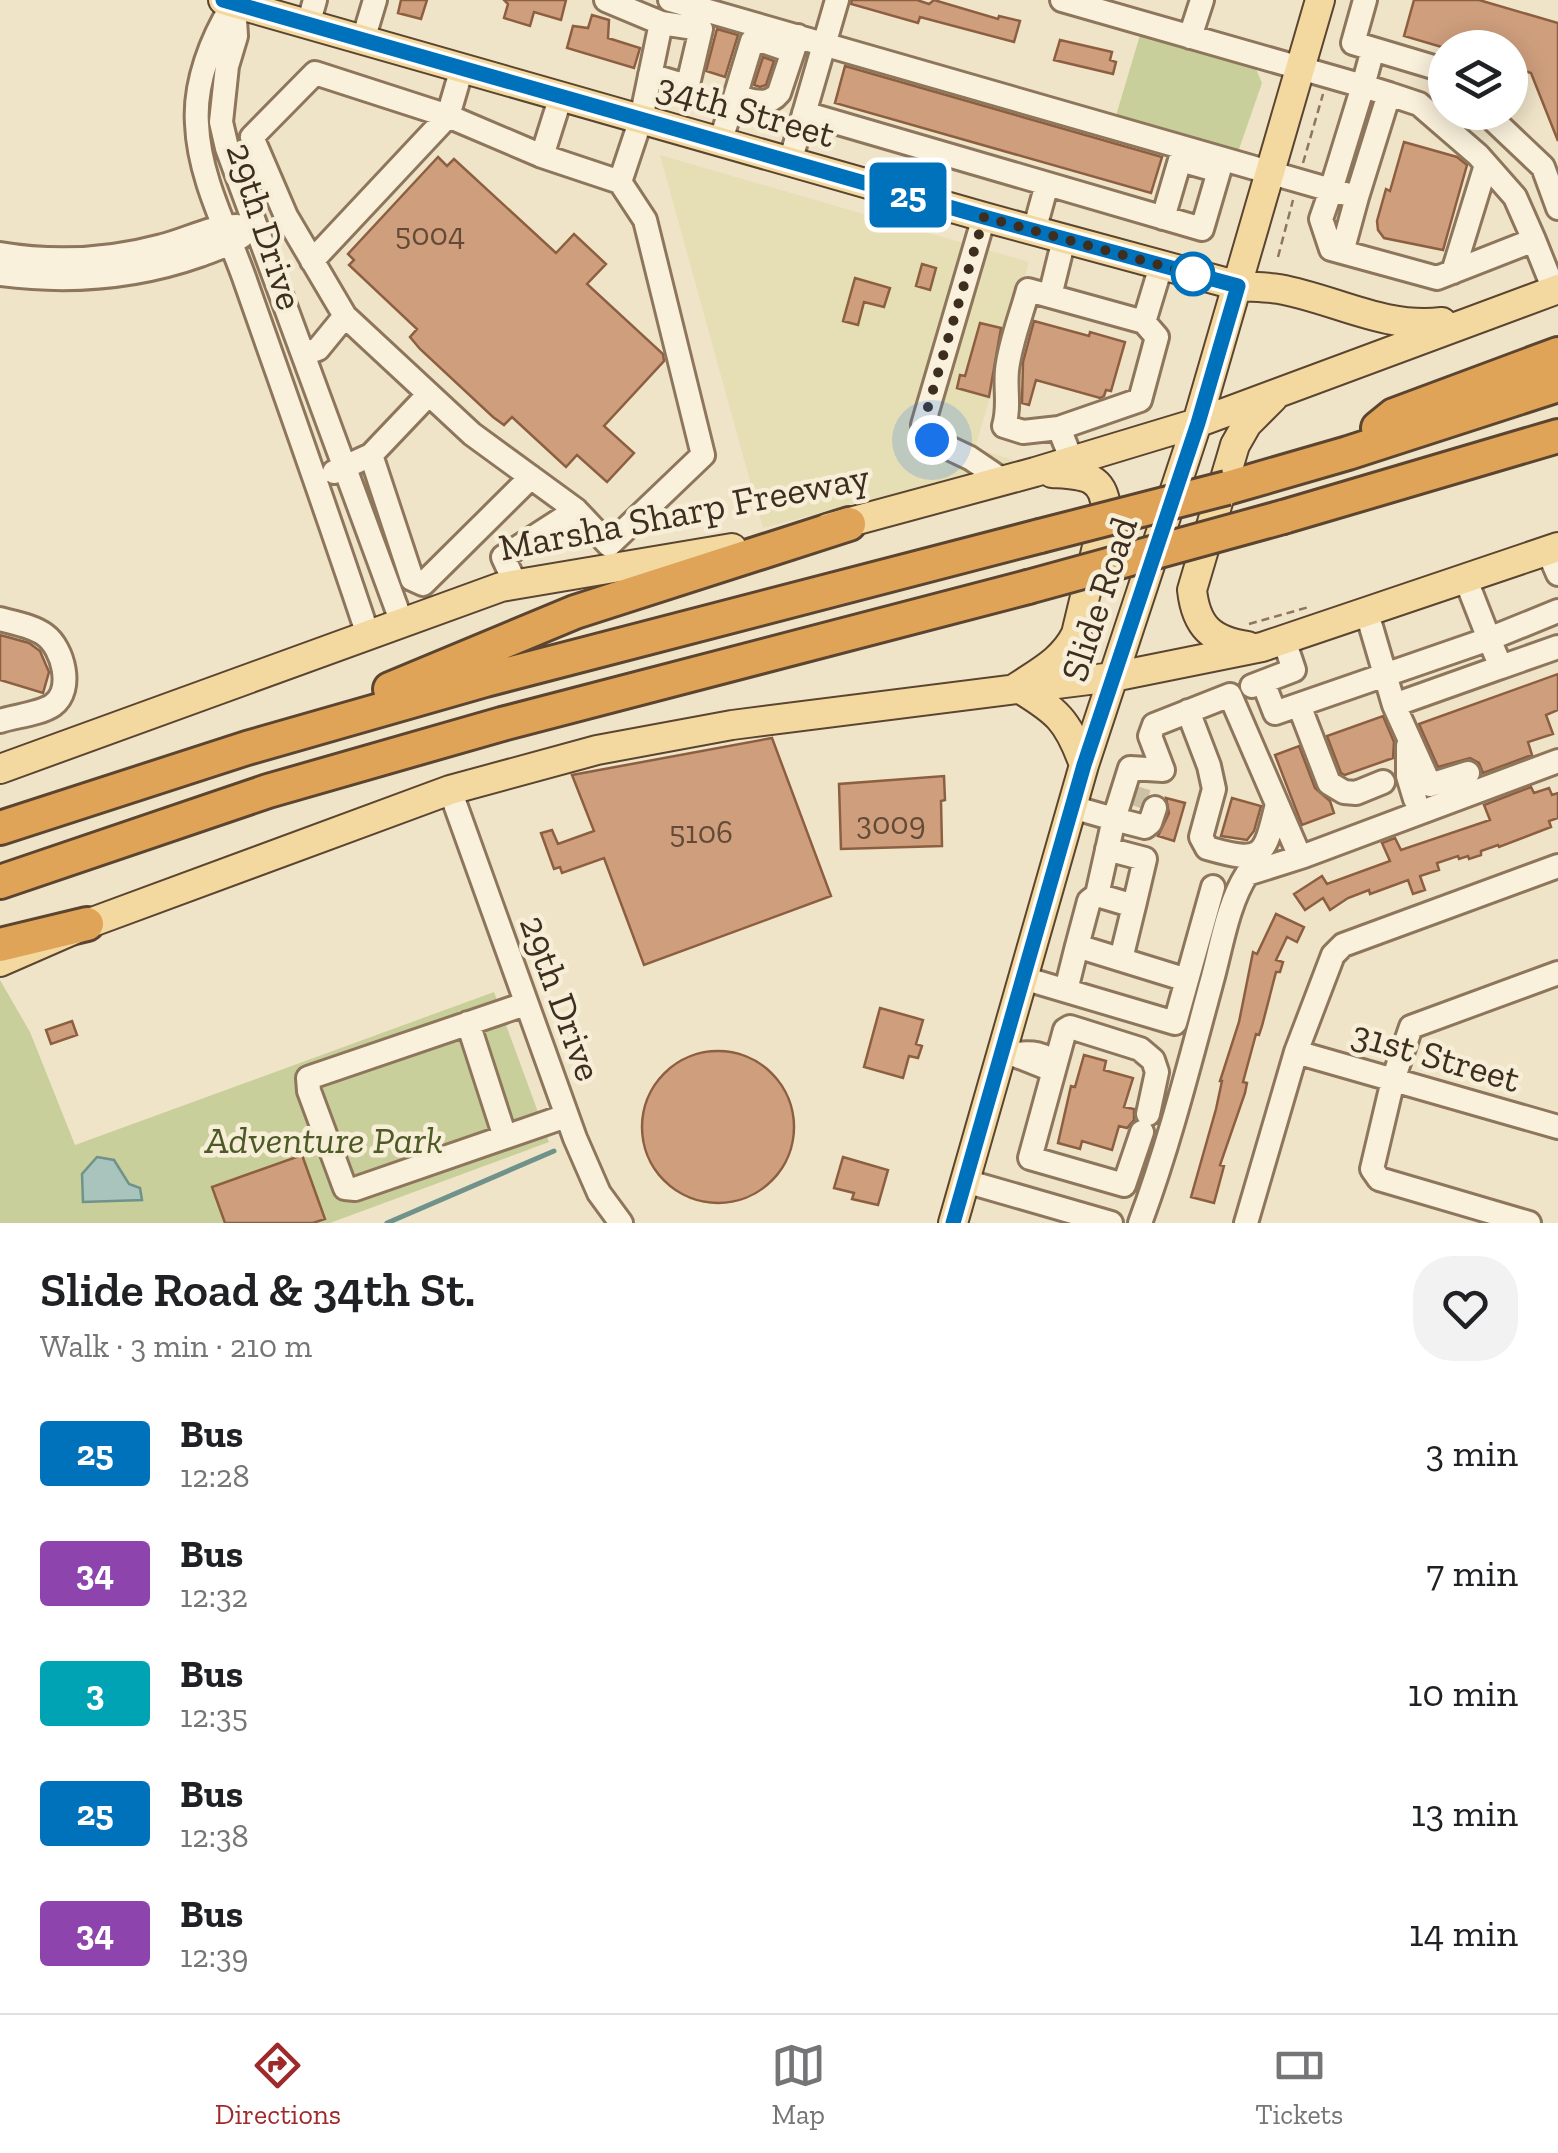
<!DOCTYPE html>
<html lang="en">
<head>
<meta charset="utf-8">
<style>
  body { margin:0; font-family:"Zilla Slab",serif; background:#f2f2f2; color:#202124; height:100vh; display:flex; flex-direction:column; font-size:38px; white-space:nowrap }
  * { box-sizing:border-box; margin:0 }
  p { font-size:32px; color:#757577 }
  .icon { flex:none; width:55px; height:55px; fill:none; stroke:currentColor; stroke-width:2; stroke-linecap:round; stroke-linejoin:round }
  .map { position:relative; height:1223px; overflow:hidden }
  .sheet { display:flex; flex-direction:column; background:#fff; flex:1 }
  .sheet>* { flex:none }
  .badge { padding:0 20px; border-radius:8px; font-size:35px; line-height:65px }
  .tools { position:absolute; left:1428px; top:30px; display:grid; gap:20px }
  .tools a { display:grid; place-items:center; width:100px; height:100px; border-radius:50%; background:#fff; box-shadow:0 5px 25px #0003; font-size:50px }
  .you { position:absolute; width:50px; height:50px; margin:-25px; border:8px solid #fff; border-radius:50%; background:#1a73e8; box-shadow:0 0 0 15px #1a73e833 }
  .map>.badge { position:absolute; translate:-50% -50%; box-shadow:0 0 0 5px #fff }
  .round { display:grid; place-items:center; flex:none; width:105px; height:105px; border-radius:40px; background:#f2f2f2 }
  .head { display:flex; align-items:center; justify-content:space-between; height:170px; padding:0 40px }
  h1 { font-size:48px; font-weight:600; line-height:75px }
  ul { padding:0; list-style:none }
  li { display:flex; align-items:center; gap:30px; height:120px; padding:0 40px }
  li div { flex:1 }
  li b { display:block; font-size:38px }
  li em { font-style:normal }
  li .badge { min-width:110px; font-weight:700; text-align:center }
  .dock { display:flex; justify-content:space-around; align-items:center; height:140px; border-top:2px solid #e0e0e0; background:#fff; font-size:28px; color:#757577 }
  .dock a { display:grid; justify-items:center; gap:5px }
  .dock .active { color:#9e2a2b }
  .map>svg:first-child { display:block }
</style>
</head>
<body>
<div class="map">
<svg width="1558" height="1223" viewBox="0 0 1558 1223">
  <rect width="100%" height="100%" fill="#f0e4c8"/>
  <path fill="#e6deb5" d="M 660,155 L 1029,262 L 975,448 L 1016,461 L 763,528 Z"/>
  <path fill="#c9cf9b" d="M 1140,35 L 1256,69 L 1262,83 L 1237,155 L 1115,119 Z
    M 0,980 L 30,1032 L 75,1145 L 494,992 L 549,1142 L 330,1223 L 0,1223 Z"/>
  <path fill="#a9c4bc" stroke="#6f938a" stroke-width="2.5" d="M 97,1157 L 114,1160 L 129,1184 L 140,1188 L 142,1200 L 83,1202 L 82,1174 Z"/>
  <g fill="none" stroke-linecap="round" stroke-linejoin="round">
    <path stroke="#6f938a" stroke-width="5" d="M 387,1223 L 554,1151"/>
  </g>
  <path fill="#cf9f7d" stroke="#8d5f41" stroke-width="2.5" d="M 401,0 L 427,0 L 421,19 L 398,13 Z
    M 504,0 L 566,0 L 561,20 L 534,12 L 530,26 L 504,18 L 508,4 Z
    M 852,0 L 917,0 L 929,4 L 934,0 L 998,19 L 999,16 L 1020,21 L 1014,42 L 920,17 L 918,23 L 851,4 Z
    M 1414,0 L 1479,0 L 1558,23 L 1558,141 L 1531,73 L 1510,66 L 1510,48 L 1445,48 L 1404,36 Z
    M 592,15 L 609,20 L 608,38 L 640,48 L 634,68 L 567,48 L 573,26 L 588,28 Z
    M 717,29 L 738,35 L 725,77 L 706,71 Z
    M 1060,40 L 1112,52 L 1110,60 L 1116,62 L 1113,74 L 1054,60 Z
    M 763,57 L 774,61 L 766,85 L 760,87 L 754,85 Z
    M 845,66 L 1162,157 L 1151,193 L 835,103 Z
    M 1404,142 L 1457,157 L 1467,165 L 1443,250 L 1384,238 L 1378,230 L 1377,221 L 1386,189 L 1390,191 Z
    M 438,157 L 447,166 L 454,159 L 556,253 L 574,234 L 606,264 L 587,284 L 663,354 L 664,361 L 604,426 L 634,453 L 607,482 L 577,455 L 566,467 L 512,417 L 504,425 L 493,417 L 420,349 L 410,337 L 417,329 L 349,265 L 354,260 L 348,254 Z
    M 922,264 L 936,268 L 930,290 L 916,286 Z
    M 855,278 L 890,288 L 884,307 L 864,302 L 858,325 L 843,321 Z
    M 1034,321 L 1089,336 L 1090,332 L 1125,342 L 1111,391 L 1106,390 L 1104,396 L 1100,398 L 1036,380 L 1029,405 L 1022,403 L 1023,362 Z
    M 980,323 L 1001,328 L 989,397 L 957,388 L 960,375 L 965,376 Z
    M 0,635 L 29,643 L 40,651 L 49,672 L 43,693 L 0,680 Z
    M 1558,674 L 1558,710 L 1546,715 L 1553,734 L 1528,742 L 1532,755 L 1483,773 L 1479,763 L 1470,758 L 1438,767 L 1419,724 Z
    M 1383,716 L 1394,742 L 1393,758 L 1345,775 L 1341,773 L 1327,736 Z
    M 772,738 L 831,896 L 644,965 L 604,858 L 562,873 L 560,867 L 554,869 L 541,833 L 552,830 L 558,844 L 594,831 L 572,775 Z
    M 1299,746 L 1315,788 L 1330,801 L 1334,813 L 1302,825 L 1275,755 Z
    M 944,776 L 945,800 L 941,801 L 942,846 L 841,849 L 839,784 Z
    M 1531,787 L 1534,793 L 1549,788 L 1552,795 L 1558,793 L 1558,818 L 1549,821 L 1551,827 L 1499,847 L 1498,845 L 1481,851 L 1481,855 L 1469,859 L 1468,856 L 1459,859 L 1458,856 L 1437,863 L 1439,870 L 1420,876 L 1425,890 L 1413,894 L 1408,880 L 1370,894 L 1369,890 L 1348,898 L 1330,910 L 1323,898 L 1305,910 L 1294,894 L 1322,876 L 1327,884 L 1390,861 L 1382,843 L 1395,838 L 1401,850 L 1490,820 L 1484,805 Z
    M 1166,798 L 1185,803 L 1174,841 L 1158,836 L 1169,813 Z
    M 1232,798 L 1261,806 L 1254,831 L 1247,840 L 1221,836 Z
    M 1276,914 L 1304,927 L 1297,942 L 1287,937 L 1276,960 L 1283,962 L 1280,972 L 1276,972 L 1262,1026 L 1259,1035 L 1256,1034 L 1243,1082 L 1247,1083 L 1245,1093 L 1220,1165 L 1224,1166 L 1214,1203 L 1191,1197 L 1216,1109 L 1222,1081 L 1220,1081 L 1239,1022 L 1253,952 L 1257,954 Z
    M 880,1008 L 923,1020 L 916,1044 L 922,1046 L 918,1058 L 909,1056 L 903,1078 L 864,1067 Z
    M 72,1021 L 77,1035 L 51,1044 L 46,1030 Z
    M642 1127a76 76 0 1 1 152 0a76 76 0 1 1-152 0Z
    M 1084,1055 L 1106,1061 L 1104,1070 L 1133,1078 L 1124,1107 L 1134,1109 L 1134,1120 L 1127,1128 L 1119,1126 L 1112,1150 L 1082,1141 L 1080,1149 L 1058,1143 L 1071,1086 L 1075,1087 Z
    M 302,1155 L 325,1219 L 313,1223 L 225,1223 L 212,1187 Z
    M 843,1157 L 888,1170 L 878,1205 L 852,1199 L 854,1193 L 834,1188 Z"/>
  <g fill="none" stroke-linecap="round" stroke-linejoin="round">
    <path stroke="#ccc0a6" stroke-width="22" stroke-dasharray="22 11" stroke-linecap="butt" d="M 1134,806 L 1140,787"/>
    <defs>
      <path id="minor" d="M 606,0 L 661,23
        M 670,0 L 1331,190 L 1363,86 L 1389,94 L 1357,197 L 1331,190 L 1321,219 L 1331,249 L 1437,278 L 1534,240 L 1554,290
        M 1062,0 L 1363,86 L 1373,49
        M 1365,0 L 1353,43 L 1440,69 L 1445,74
        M 234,3 C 212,37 194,83 197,124 C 199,179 229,233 246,283 C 287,400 329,517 368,635
        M 234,3 L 236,36 L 227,66 L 221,122 L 227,148 L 402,623
        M 308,25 L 315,0
        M 1190,37 L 1202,0
        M 363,40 L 375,0
        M 1389,94 L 1419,104 L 1478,155 L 1515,197 L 1534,240
        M 735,97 L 752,41 L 756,39 L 783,48
        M 1485,112 L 1543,167 L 1558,208
        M 804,113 L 1202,229 L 1219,171 L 1180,160 L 1163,218
        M 720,142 L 735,97 C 751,100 767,108 779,93 L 798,36
        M 790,162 L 837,0
        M 620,182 L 641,119 L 661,23 L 701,29 L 689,80 L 683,85 L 650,75
        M 984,217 L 923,425 L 932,440 L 970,458 L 1004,481
        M 1034,231 L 1047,184
        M 1064,239 L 1050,296 L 1144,322 L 1161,266
        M 1342,252 L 1357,197
        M 0,254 C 53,263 110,260 162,246 C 187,240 211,226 237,226
        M 312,261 L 448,116 L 542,156 L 561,96
        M 1453,272 L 1486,165
        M 0,274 C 68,283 135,278 200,255 C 215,249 230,245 242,236
        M 1050,296 L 1028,290 C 1021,316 1010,343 1007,370 C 1005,391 1010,406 1004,426 L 1023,432 L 1059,428
        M 345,316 L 286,216 L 252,137 L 315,73 L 448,116 L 462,68
        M 304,354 L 318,349 L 345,316 L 472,434 L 576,510
        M 371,455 L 429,394
        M 1072,461 L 1059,428 L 1140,400 L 1157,337 L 1144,322
        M 334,472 L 371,455 L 412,579 L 423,584 L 531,477
        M 1548,551 L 1558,574
        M 516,585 L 503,557 L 576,510 L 609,545 L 703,455 L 645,220 L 620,182 L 542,156
        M 1367,613 L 1394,705
        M 0,619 C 14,623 33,626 45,635 C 63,648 74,690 53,705 C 40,714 15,716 0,721
        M 1501,667 L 1558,647
        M 1263,682 L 1275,713 L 1489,639 L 1466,580
        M 1252,686 L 1294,670 L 1284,640
        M 1299,705 L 1329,783 L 1344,792 L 1356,793 L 1383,782
        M 1188,711 L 1209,766 L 1214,789 L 1201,837 L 1207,848 C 1263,864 1264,858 1277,804
        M 1408,746 L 1408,776 L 1415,799
        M 1468,773 L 1430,785 L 1394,705 L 1501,667 L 1489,639 L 1558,611
        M 450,790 L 575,1138 L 599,1193 L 621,1223
        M 1072,807 L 1114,819 L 1097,895 L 1134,906 L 1121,959
        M 1155,808 L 1150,823 L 1145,827 L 1114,819 L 1130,768 L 1163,770 L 1150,736 L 1154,725 L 1230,695 L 1300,857
        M 1107,849 L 1145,859 L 1134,906
        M 1077,946 L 1089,901 L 1097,895
        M 1023,978 L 1175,1023 L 1213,887
        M 1066,990 L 1077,946 L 1187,980
        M 525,1004 L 308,1078 L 309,1091 L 345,1188 L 355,1189 L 566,1116
        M 468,1023 L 505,1137
        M 1002,1050 L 1045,1067 L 1055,1065 C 1044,1053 1032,1052 1016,1054
        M 1296,1052 L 1558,1127
        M 1142,1132 L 1124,1185 L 1030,1158 L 1065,1030 L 1070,1027 L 1140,1049 L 1153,1060 L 1157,1072 L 1148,1114
        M 965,1181 L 1111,1223
        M 1140,1223 C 1169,1145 1189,1065 1211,984 C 1221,949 1227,905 1247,874 L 1304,856 L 1558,761
        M 1246,1223 L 1296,1052 L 1333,955 L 1343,945 L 1558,866
        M 1529,1223 L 1379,1179 L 1372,1169 L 1393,1080 L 1411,1027 L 1558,973"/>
      <path id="major" d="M 223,0 L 984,217 L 1239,286 C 1252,287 1266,287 1279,289 C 1335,299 1383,329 1442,322
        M 1052,473 C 1081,475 1104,474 1106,509 L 1076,634 C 1063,660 1041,671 1017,687 C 1057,711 1068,720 1084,765
        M 828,528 L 1035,472 L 1197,423 L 1558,289
        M 1248,646 C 1211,641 1196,626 1192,590 L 1235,445 L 1247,424 L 1273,398
        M 0,769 L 501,587 L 732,548
        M 0,962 L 87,924 L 450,790 L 597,750 L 732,725 L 1113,677 L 1262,647 L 1558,547
        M 953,1223 L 1084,765 L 1197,423 L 1320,0"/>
      <path id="highway" d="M 1378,428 L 1394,415 L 1558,354
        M 1227,488 L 1348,453 L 1558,385
        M 1283,517 L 1558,436
        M 390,689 L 575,612 L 849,524
        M 0,828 L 247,748 L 485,680 L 1040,536
        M 0,882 L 268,791 L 502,724 L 1028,587
        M 0,945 L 87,924"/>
    </defs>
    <use href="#minor" stroke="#8d765c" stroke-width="28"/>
    <use href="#major" stroke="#5b4430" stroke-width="32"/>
    <use href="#highway" stroke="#5b4430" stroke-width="38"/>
    <path stroke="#8d765c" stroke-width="2.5" stroke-dasharray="8 5" stroke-linecap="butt" d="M 1303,163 L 1323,94
      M 1278,257 L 1293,200
      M 1249,624 L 1309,607"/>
    <use href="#minor" stroke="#faf1dc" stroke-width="22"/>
    <use href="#major" stroke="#f3d9a0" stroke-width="28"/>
    <use href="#highway" stroke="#e0a458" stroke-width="32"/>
    <defs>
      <path id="highway-bridge" d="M 1040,536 L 1227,488
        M 1028,587 L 1283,517"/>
    </defs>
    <use href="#highway-bridge" stroke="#5b4430" stroke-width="38" stroke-linecap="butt"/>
    <use href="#highway-bridge" stroke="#e0a458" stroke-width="32"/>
  </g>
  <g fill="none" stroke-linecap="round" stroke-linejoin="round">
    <defs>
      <path id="line" d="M 223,0 L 984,217 L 1238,286 L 1198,423 L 1084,765 L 953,1223"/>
    </defs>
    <use href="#line" stroke="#fff" stroke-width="22"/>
    <use href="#line" stroke="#0072bc" stroke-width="15"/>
    <path stroke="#3d2e20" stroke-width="10" stroke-dasharray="0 18" d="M 932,440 L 923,424 L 984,217 L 1196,275 L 1193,274"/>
  </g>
  <circle fill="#fff" stroke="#0072bc" stroke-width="5" cx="1193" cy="274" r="20"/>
  <g text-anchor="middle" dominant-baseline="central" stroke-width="9" stroke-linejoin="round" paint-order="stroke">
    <g font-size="32" fill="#624a37">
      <text x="430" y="234">5004</text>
      <text x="891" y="823">3009</text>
      <text x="701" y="832">5106</text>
    </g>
    <g font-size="38" fill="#3d2e20" stroke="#f7eed8">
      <text transform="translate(746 110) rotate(16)">34th Street</text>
      <text transform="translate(265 226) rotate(72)">29th Drive</text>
      <text transform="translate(684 512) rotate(-11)">Marsha Sharp Freeway</text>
      <text transform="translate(1099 599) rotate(-72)">Slide Road</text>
      <text transform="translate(561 998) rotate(70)">29th Drive</text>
      <text transform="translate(1436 1056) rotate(16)">31st Street</text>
    </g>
    <g font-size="38" font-style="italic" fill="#4d5a26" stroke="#f7eed8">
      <text x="324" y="1140">Adventure Park</text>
    </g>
  </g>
</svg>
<div class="tools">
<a><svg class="icon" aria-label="layers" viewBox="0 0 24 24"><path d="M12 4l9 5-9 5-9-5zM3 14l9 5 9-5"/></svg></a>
</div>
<div class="you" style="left:932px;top:440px"></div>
<b class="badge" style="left:908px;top:195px;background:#0072bc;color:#fff">25</b>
</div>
<section class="sheet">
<div class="head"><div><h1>Slide Road &amp; 34th St.</h1><p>Walk · 3 min · 210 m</p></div><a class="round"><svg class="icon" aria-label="heart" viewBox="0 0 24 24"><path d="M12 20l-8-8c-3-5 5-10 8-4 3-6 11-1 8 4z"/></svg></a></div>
<ul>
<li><span class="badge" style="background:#0072bc;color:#fff">25</span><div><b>Bus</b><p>12:28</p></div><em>3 min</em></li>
<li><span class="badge" style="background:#8e44ad;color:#fff">34</span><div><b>Bus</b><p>12:32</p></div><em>7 min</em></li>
<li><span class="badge" style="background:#00a3b4;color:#fff">3</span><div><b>Bus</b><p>12:35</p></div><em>10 min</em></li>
<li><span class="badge" style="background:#0072bc;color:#fff">25</span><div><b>Bus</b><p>12:38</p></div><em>13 min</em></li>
<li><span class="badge" style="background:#8e44ad;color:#fff">34</span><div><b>Bus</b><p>12:39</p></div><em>14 min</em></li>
</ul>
</section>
<nav class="dock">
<a class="active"><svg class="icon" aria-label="directions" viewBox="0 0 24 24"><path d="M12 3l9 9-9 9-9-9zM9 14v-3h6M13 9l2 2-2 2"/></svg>Directions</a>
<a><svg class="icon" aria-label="map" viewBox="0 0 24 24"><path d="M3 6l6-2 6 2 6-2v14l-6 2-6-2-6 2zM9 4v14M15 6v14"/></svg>Map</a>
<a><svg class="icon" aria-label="tickets" viewBox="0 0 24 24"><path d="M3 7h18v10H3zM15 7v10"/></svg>Tickets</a>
</nav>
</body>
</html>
